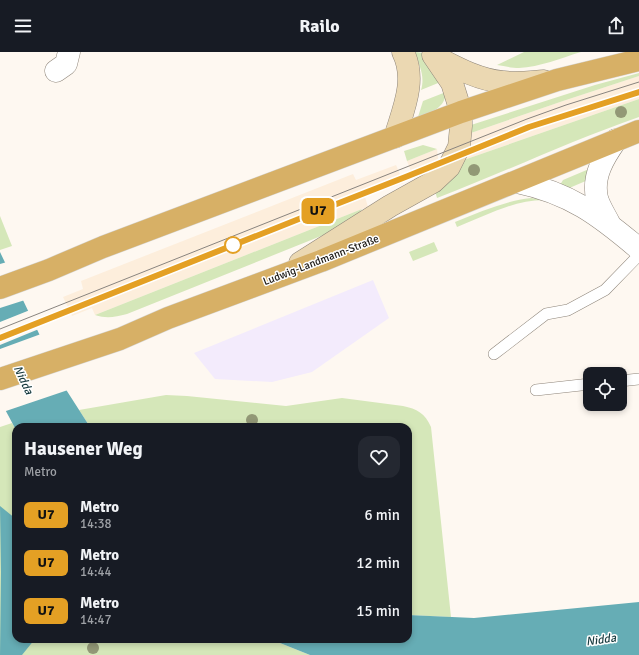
<!DOCTYPE html>
<html lang="en">
<head>
<meta charset="utf-8">
<style>
  body { margin:0; font-family:Signika,sans-serif; background:#242831; color:#f1f3f6; height:100vh; display:flex; flex-direction:column; font-size:15px; white-space:nowrap }
  * { box-sizing:border-box; margin:0 }
  p { font-size:13px; color:#9ea1a6 }
  .icon { flex:none; width:22px; height:22px; fill:none; stroke:currentColor; stroke-width:2; stroke-linecap:round; stroke-linejoin:round }
  .map { position:relative; flex:1; overflow:hidden }
  .side { position:absolute; left:12px; top:371px; width:400px; height:220px; display:flex; flex-direction:column; background:#171b24; border-radius:12px; box-shadow:0 2px 6px #0003 }
  .side>* { flex:none }
  .badge { padding:0 8px; border-radius:6px; font-size:14px; line-height:26px }
  .fabs { position:absolute; left:583px; top:315px; display:grid; gap:8px }
  .fabs a { display:grid; place-items:center; width:44px; height:44px; border-radius:8px; background:#171b24; box-shadow:0 2px 6px #0003; font-size:20px }
  .map>.badge { position:absolute; translate:-50% -50%; box-shadow:0 0 0 2px #fff }
  .round { display:grid; place-items:center; flex:none; width:42px; height:42px; border-radius:12px; background:#242831 }
  .headline { display:flex; align-items:center; justify-content:space-between; height:68px; padding:0 12px }
  h1 { font-size:19px; font-weight:700; line-height:30px }
  ul { padding:0; list-style:none }
  li { display:flex; align-items:center; gap:12px; height:48px; padding:0 12px }
  li div { flex:1 }
  li b { display:block; font-size:15px }
  li em { font-style:normal }
  li .badge { min-width:44px; font-weight:700; text-align:center }
  header { display:flex; justify-content:space-between; align-items:center; height:52px; padding:0 12px; background:#171b24; font-size:18px; font-weight:700 }
  .map>svg:first-child { display:block }
</style>
</head>
<body>
<header><svg class="icon" aria-label="menu" viewBox="0 0 24 24"><path d="M4 6h16M4 12h16M4 18h16"/></svg>Railo<svg class="icon" aria-label="share" viewBox="0 0 24 24"><path d="M12 15V3M7 8l5-5 5 5M5 13v7h14v-7"/></svg></header>
<div class="map">
<svg width="639" height="603" viewBox="0 0 639 603">
  <rect width="100%" height="100%" fill="#fef8f1"/>
  <path fill="#f3ebfc" d="M 373,228 L 389,266 L 312,320 L 272,330 L 215,327 L 194,301 Z"/>
  <path fill="#fdeedc" d="M 639,24 L 639,47 L 458,110 L 468,82 L 563,49 Z
    M 437,97 L 438,106 L 436,119 L 414,127 L 407,109 Z
    M 396,113 L 404,131 L 365,145 L 368,155 L 362,157 L 95,263 L 92,256 L 72,264 L 63,245 L 83,237 L 81,229 L 353,122 L 356,128 Z"/>
  <path fill="#d5e7b9" d="M 416,0 L 423,1 L 443,29 L 421,38 C 425,25 420,14 415,2 Z
    M 524,0 L 581,0 C 561,6 540,15 519,16 C 512,16 504,14 497,13 Z
    M 639,21 L 639,24 L 563,49 L 468,82 L 471,73 L 595,33 Z
    M 446,40 C 445,56 432,60 418,65 L 423,49 Z
    M 639,47 L 639,65 C 570,89 505,120 437,146 L 435,139 L 458,110 Z
    M 423,93 L 437,97 L 407,109 L 404,99 Z
    M 589,117 L 588,128 L 567,137 L 560,133 L 563,128 Z
    M 531,146 L 544,148 C 514,148 485,164 457,175 L 455,170 C 480,160 505,149 531,146 Z
    M 362,157 L 355,166 L 336,178 L 127,262 C 115,265 107,267 95,263 Z
    M 0,164 L 12,194 L 0,198 Z
    M 434,190 L 438,199 L 413,209 L 409,200 Z
    M 166,343 L 187,344 L 286,354 L 342,346 L 403,354 C 417,357 425,361 431,375 L 451,565 L 408,563 L 408,375 L 90,375 L 79,358 Z
    M 12,371 L 16,378 L 16,587 L 270,587 L 310,603 L 0,603 L 0,375 Z"/>
  <path fill="#66adb5" d="M 0,200 L 65,336 L 90,375 L 16,375 L 16,378 L 0,348 Z
    M 0,454 L 16,467 L 16,587 L 35,587 L 22,603 L 0,603 L 1,520 Z
    M 639,550 L 639,603 L 310,603 L 270,587 L 408,587 L 408,563 L 474,566 Z"/>
  <path fill="#fef8f1" d="M 7,210 L 25,248 L 0,256 L 0,212 Z
    M 30,258 L 39,277 L 0,293 L 0,270 Z
    M 41,282 L 68,338 L 3,360 L 0,353 L 0,297 Z"/>
  <g fill="none" stroke-linecap="round" stroke-linejoin="round">
    <defs>
      <path id="lane" d="M 494,302 L 546,262 L 568,258 L 605,238 L 639,203
        M 620,329 L 639,327
        M 536,338 L 590,332"/>
      <path id="street" d="M 56,19 L 66,12 L 69,0
        M 517,130 C 570,141 599,163 639,197
        M 609,171 C 605,163 599,154 597,146 C 592,124 604,105 616,88"/>
      <path id="secondary" d="M 436,5 C 457,16 479,28 503,30 C 517,32 530,30 544,29
        M 395,85 C 403,58 417,28 403,0
        M 300,211 L 390,154 L 433,130 L 449,115 L 459,95 L 461,74 L 461,60 L 452,31 L 433,3"/>
      <path id="primary" d="M 0,236 L 49,218 L 103,195 L 461,60 L 557,28 L 639,8
        M 0,327 L 120,287 L 168,266 L 321,209 L 639,79"/>
    </defs>
    <use href="#lane" stroke="#8e857a" stroke-width="12"/>
    <use href="#street" stroke="#8e857a" stroke-width="23"/>
    <use href="#secondary" stroke="#8e857a" stroke-width="23"/>
    <use href="#primary" stroke="#d6d6d5" stroke-width="23"/>
    <use href="#lane" stroke="#fff" stroke-width="11"/>
    <use href="#street" stroke="#fff" stroke-width="22"/>
    <use href="#secondary" stroke="#ebd8b2" stroke-width="22"/>
    <use href="#primary" stroke="#d7b066" stroke-width="22"/>
    <path stroke="#89847f" stroke-width="1" d="M 0,277 L 527,67 L 566,53 L 639,30
      M 0,286 L 334,153 L 409,124 L 529,75 L 639,40"/>
  </g>
  <g fill="#929876">
    <circle cx="621" cy="60" r="6"/>
    <circle cx="474" cy="118" r="6"/>
    <circle cx="252" cy="368" r="6"/>
    <circle cx="93" cy="596" r="6"/>
  </g>
  <g fill="none" stroke-linecap="round" stroke-linejoin="round">
    <defs>
      <path id="line" d="M 0,286 L 334,153 L 408,124 L 529,75 L 639,40"/>
    </defs>
    <use href="#line" stroke="#fff" stroke-width="9"/>
    <use href="#line" stroke="#e4a024" stroke-width="6"/>
  </g>
  <circle fill="#fff" stroke="#e4a024" stroke-width="2" cx="233" cy="193" r="8"/>
  <g text-anchor="middle" dominant-baseline="central" stroke-width="3" stroke-linejoin="round" paint-order="stroke">
    <g font-size="11" fill="#1c1915" stroke="#fff">
      <text transform="translate(321 208) rotate(-21)">Ludwig-Landmann-Straße</text>
    </g>
    <g font-size="12" font-style="italic" fill="#183b3f" stroke="#fff">
      <text transform="translate(23 328) rotate(65)">Nidda</text>
      <text transform="translate(601 588) rotate(-8)">Nidda</text>
    </g>
  </g>
</svg>
<div class="fabs">
<a><svg class="icon" aria-label="locate" viewBox="0 0 24 24"><circle cx="12" cy="12" r="6"/><path d="M12 2v4M12 18v4M2 12h4M18 12h4"/></svg></a>
</div>
<b class="badge" style="left:318px;top:159px;background:#e4a024;color:#111">U7</b>
<section class="side">
<div class="headline"><div><h1>Hausener Weg</h1><p>Metro</p></div><a class="round"><svg class="icon" aria-label="heart" viewBox="0 0 24 24"><path d="M12 20l-8-8c-3-5 5-10 8-4 3-6 11-1 8 4z"/></svg></a></div>
<ul>
<li><span class="badge" style="background:#e4a024;color:#111">U7</span><div><b>Metro</b><p>14:38</p></div><em>6 min</em></li>
<li><span class="badge" style="background:#e4a024;color:#111">U7</span><div><b>Metro</b><p>14:44</p></div><em>12 min</em></li>
<li><span class="badge" style="background:#e4a024;color:#111">U7</span><div><b>Metro</b><p>14:47</p></div><em>15 min</em></li>
</ul>
</section>
</div>
</body>
</html>
